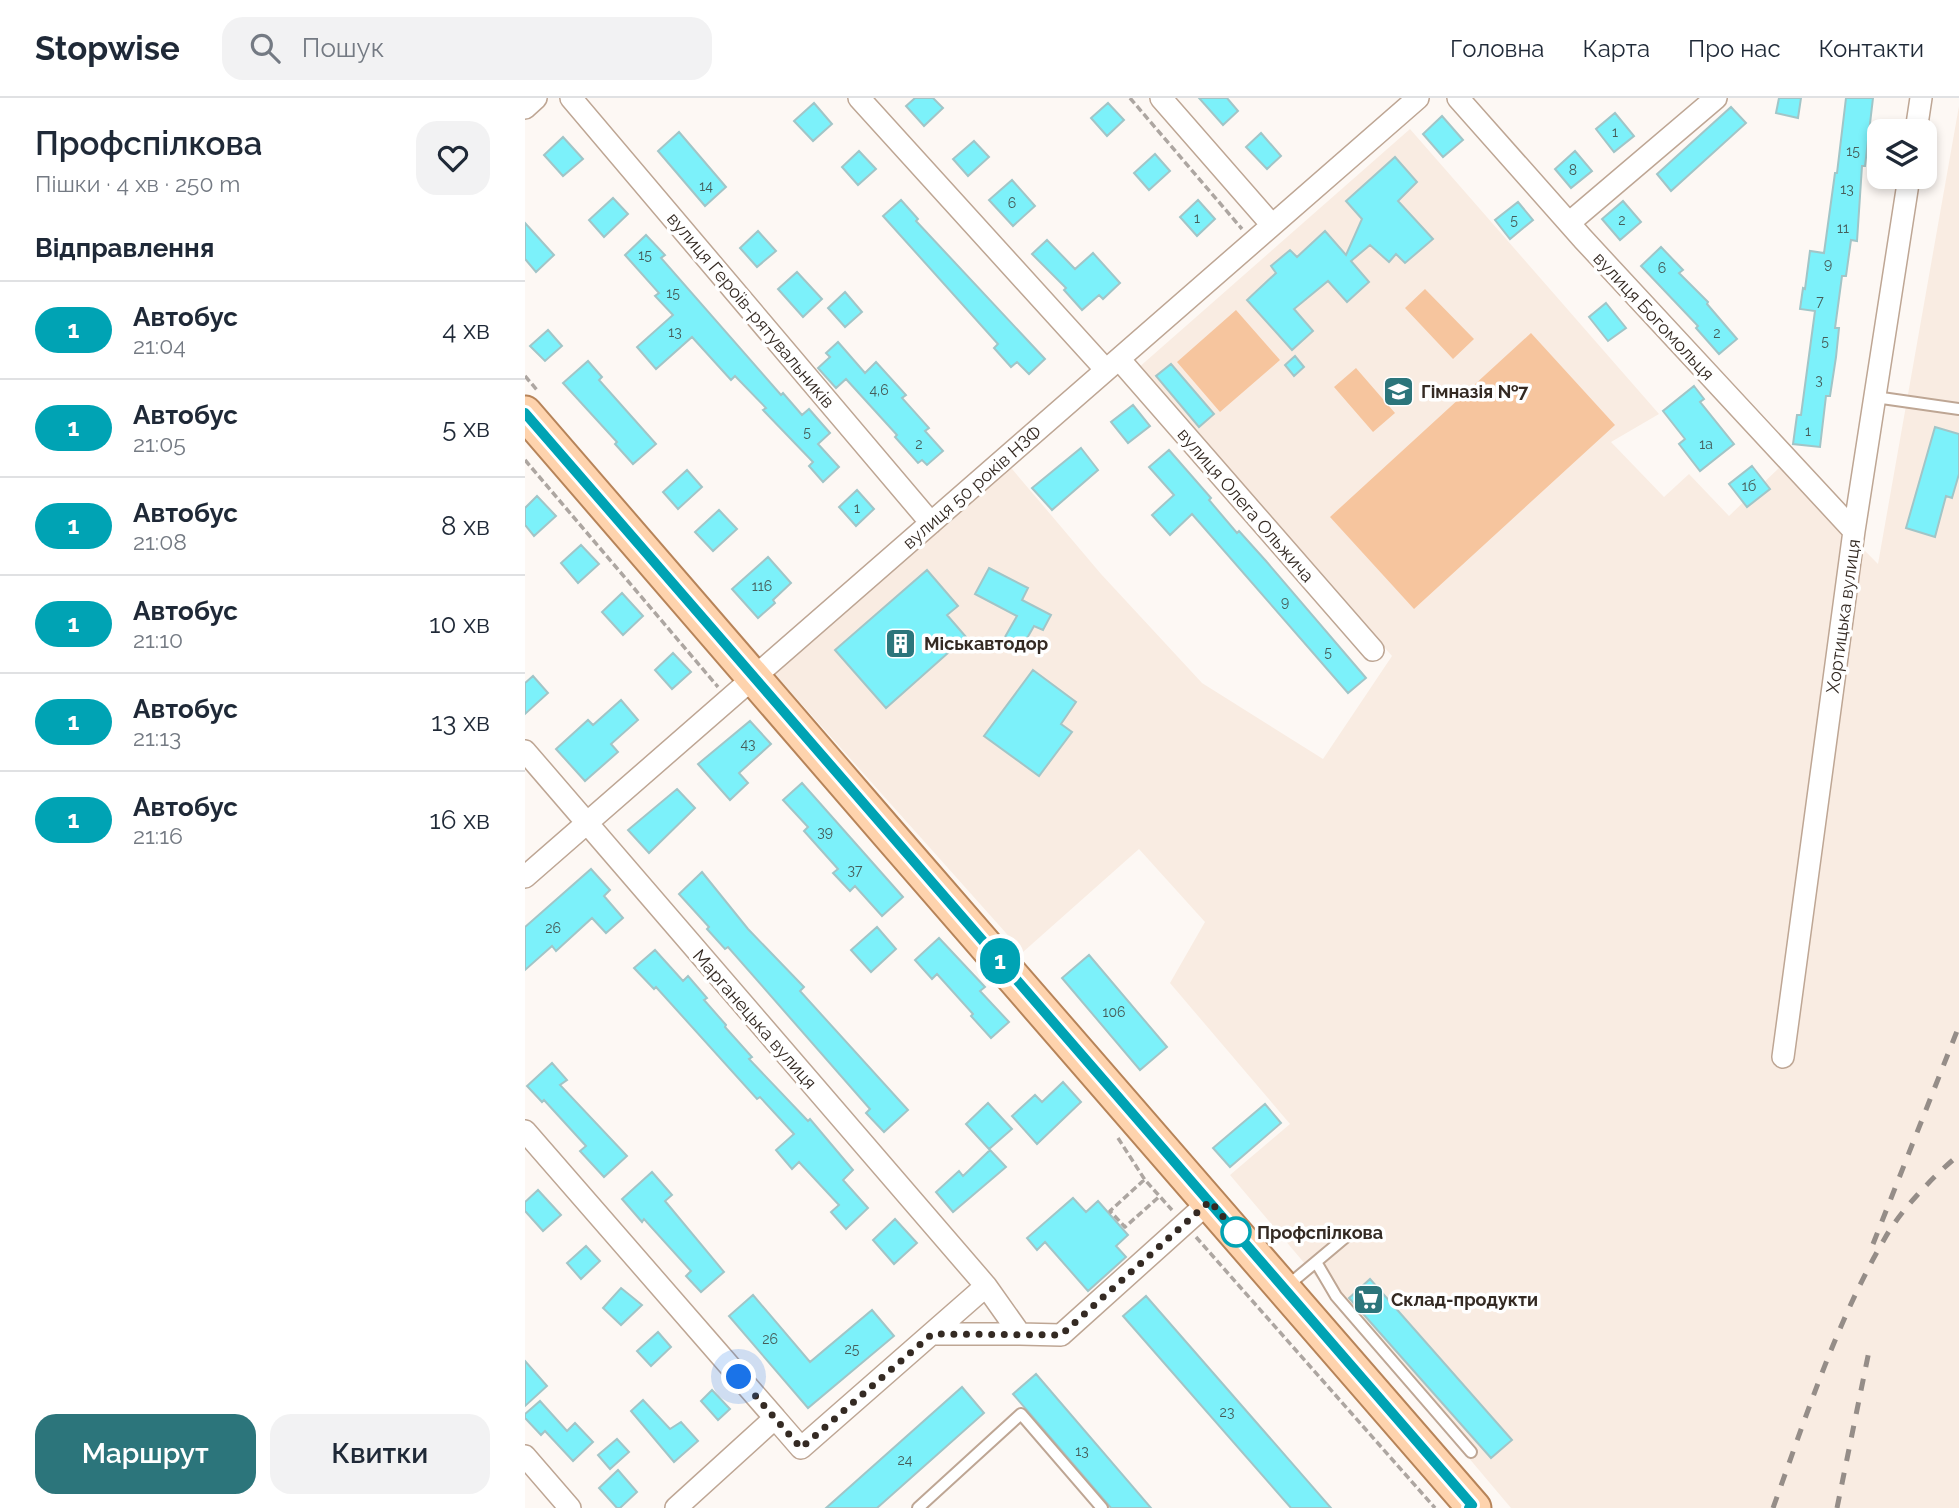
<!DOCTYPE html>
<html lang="uk">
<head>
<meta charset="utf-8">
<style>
  body { margin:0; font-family:Raleway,sans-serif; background:#f2f2f3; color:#1f2937; height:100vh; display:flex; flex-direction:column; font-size:26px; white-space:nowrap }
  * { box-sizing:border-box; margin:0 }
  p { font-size:23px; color:#747a83 }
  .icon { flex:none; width:38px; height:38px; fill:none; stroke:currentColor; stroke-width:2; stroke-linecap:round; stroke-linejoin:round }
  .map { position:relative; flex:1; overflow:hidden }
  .sheet { display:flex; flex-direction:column; background:#fff; width:525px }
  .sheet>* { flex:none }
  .badge { padding:0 14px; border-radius:23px; font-size:24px; line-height:46px }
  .buttons { position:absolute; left:1342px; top:21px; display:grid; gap:14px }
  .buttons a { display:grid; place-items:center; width:70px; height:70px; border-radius:14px; background:#fff; box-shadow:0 4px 10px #0003; font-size:35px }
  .you { position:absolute; width:35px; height:35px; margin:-18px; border:5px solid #fff; border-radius:50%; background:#1a73e8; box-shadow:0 0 0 10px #1a73e833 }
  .map>.badge { position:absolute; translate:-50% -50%; box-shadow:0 0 0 4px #fff }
  h2 { padding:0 35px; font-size:26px; line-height:63px }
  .round { display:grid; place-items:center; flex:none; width:74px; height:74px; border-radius:21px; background:#f2f2f3 }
  .headline { display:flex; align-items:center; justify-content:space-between; height:119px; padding:0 35px }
  h1 { font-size:33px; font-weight:600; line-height:52px }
  .primary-button { display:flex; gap:14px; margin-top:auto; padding:14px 35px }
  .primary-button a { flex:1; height:80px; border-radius:21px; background:#2c757b; color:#fff; font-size:28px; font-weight:600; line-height:80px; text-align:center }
  .primary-button a+a { background:#f2f2f3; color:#1f2937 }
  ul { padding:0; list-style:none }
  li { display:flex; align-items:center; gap:21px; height:98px; padding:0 35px; border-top:2px solid #e0e1e3 }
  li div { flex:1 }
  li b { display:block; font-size:26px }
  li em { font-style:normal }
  li .badge { min-width:77px; font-weight:700; text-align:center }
  header { display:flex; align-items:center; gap:42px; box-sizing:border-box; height:98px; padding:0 35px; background:#fff; border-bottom:2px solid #e0e1e3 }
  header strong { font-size:33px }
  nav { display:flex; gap:38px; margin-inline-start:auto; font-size:24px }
  .search { width:490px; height:63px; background:#f2f2f3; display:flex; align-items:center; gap:18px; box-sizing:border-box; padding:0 24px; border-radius:21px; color:#747a83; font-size:26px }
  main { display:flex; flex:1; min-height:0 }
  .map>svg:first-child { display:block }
</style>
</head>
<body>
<header>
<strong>Stopwise</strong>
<div class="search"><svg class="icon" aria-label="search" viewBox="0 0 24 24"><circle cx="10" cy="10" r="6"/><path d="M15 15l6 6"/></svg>Пошук</div>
<nav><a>Головна</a><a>Карта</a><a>Про нас</a><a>Контакти</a></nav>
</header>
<main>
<section class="sheet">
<div class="headline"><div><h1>Профспілкова</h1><p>Пішки · 4 хв · 250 m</p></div><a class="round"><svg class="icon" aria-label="heart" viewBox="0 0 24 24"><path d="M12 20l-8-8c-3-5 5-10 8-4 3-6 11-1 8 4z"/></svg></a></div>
<h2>Відправлення</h2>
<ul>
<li><span class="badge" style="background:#00a3b4;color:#fff">1</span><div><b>Автобус</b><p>21:04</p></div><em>4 хв</em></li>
<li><span class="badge" style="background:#00a3b4;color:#fff">1</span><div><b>Автобус</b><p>21:05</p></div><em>5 хв</em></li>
<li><span class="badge" style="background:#00a3b4;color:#fff">1</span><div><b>Автобус</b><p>21:08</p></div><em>8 хв</em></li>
<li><span class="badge" style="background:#00a3b4;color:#fff">1</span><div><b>Автобус</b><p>21:10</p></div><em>10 хв</em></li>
<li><span class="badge" style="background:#00a3b4;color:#fff">1</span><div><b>Автобус</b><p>21:13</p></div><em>13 хв</em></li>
<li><span class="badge" style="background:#00a3b4;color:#fff">1</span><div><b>Автобус</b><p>21:16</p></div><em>16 хв</em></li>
</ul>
<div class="primary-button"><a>Маршрут</a><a>Квитки</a></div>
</section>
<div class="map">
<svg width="1434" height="1410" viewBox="0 0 1434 1410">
  <rect width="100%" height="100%" fill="#fdf8f4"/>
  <path fill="#f9ece2" d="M 1434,8 L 1434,1410 L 986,1410 L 705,1077 L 765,1026 L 645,885 L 680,824 L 614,751 L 498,854 L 247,573 L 482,365 L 576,476 L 677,585 L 798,661 L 867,558 L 612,271 L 885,31 L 1134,316 L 1086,344 L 1139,399 L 1164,376 L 1204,418 L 1256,368 L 1353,466 Z"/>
  <path fill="#f6c59e" d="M 900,191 L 949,241 L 928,261 L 880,210 Z
    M 711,212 L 755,262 L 695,314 L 652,264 Z
    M 1006,235 L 1090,327 L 889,511 L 805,419 Z
    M 831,270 L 870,315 L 848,334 L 809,289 Z"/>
  <path fill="#7cf1fa" stroke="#a1c5c7" stroke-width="2" d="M 390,0 L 408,0 L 418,10 L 399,28 L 381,8 Z
    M 674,0 L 702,0 L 713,13 L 698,27 Z
    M 1254,0 L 1276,0 L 1273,20 L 1251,15 Z
    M 1321,0 L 1348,0 L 1340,68 L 1337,68 L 1332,143 L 1326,142 L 1321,178 L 1317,178 L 1310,230 L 1314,230 L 1311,259 L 1305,298 L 1301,298 L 1295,349 L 1268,346 L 1272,317 L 1276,317 L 1290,213 L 1275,211 L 1278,190 L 1280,191 L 1285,153 L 1299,155 L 1310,75 L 1312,75 Z
    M 289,5 L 307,26 L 288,43 L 269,23 Z
    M 583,5 L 599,22 L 582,38 L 566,20 Z
    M 1206,9 L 1221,25 L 1146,93 L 1132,76 Z
    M 1090,15 L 1109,38 L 1089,54 L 1071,31 Z
    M 917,18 L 938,42 L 918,59 L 898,36 Z
    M 154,34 L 201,89 L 180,108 L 133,53 Z
    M 736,35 L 756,58 L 742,71 L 721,49 Z
    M 38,39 L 58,61 L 38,78 L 19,57 Z
    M 449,43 L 464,59 L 443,78 L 428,61 Z
    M 334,53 L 351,71 L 333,87 L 317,69 Z
    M 1050,53 L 1067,73 L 1046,90 L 1030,71 Z
    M 630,56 L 645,73 L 624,92 L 609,75 Z
    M 870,59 L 892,84 L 873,103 L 908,141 L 880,165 L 871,156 L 864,164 L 845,147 L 826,163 L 844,184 L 822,204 L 803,183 L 769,211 L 788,233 L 767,252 L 722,202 L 751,175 L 746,168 L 765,152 L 772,159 L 800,133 L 821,157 L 837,121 L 821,103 Z
    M 487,82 L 510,108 L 488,128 L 464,102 Z
    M 88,100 L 103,116 L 79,139 L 64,122 Z
    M 376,102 L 393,121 L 391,123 L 520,261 L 504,276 L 492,264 L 486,269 L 469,250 L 473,246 L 358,118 Z
    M 673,102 L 690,121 L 672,138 L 655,119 Z
    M 1098,103 L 1116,124 L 1095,142 L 1077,121 Z
    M 993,104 L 1008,122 L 985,141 L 970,122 Z
    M 0,125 L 29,157 L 11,174 L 0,161 Z
    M 233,133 L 251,153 L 232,169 L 215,150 Z
    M 121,137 L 140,157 L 136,160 L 256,297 L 258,295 L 277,317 L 284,311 L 305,335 L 293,346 L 314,369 L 298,384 L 284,368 L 288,364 L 238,312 L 241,310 L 210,278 L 206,282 L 167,239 L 131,271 L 112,249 L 148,217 L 130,198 L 134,195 L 100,157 Z
    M 522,142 L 550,171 L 568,155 L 595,185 L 578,201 L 574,197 L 557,212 L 539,192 L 541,190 L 507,156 Z
    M 1136,149 L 1158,172 L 1154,175 L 1183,204 L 1182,206 L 1212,241 L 1194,256 L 1171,230 L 1173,228 L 1116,168 Z
    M 272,174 L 297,201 L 278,219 L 253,191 Z
    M 320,194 L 337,214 L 320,229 L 303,210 Z
    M 1081,205 L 1101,230 L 1083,243 L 1064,219 Z
    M 23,232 L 37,248 L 20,263 L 5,248 Z
    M 313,244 L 340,275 L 351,264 L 381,297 L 377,300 L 404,330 L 400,333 L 418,353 L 402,367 L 397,362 L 393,365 L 370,339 L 372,337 L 321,281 L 311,290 L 293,270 L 305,259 L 301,255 Z
    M 770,258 L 779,269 L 769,278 L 760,267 Z
    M 63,263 L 77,279 L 74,282 L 131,346 L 108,366 L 90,346 L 92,344 L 38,285 Z
    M 646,266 L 689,316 L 674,329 L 631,278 Z
    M 1169,288 L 1179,301 L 1175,304 L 1209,346 L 1175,373 L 1154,346 L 1160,341 L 1138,313 Z
    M 608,307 L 625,328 L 603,345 L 586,324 Z
    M 1410,329 L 1434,336 L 1434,376 L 1427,400 L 1421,398 L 1410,439 L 1381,430 Z
    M 556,350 L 573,372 L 527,412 L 507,390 Z
    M 644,352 L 686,400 L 684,402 L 712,435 L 714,433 L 741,463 L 841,580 L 823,595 L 667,416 L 645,437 L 627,417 L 649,397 L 624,369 Z
    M 1227,368 L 1245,391 L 1222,409 L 1204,386 Z
    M 162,372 L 177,389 L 153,411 L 138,394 Z
    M 332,392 L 349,411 L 331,428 L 314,409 Z
    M 12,398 L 31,418 L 9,438 L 0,427 L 0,410 Z
    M 194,412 L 212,431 L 188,453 L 170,434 Z
    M 56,447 L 74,466 L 53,485 L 36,465 Z
    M 243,459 L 266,485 L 248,502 L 250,505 L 233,520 L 207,491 Z
    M 464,470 L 503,490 L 497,502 L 526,517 L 518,532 L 509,528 L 493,556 L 476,546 L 492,518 L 450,496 Z
    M 402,472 L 433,508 L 422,517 L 441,539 L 361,610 L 310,552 Z
    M 97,495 L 118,518 L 98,537 L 77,514 Z
    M 148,555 L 166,574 L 147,591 L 130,572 Z
    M 508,572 L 551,604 L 536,626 L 547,634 L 514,678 L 459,638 Z
    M 8,578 L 23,595 L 0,616 L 0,585 Z
    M 96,602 L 113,622 L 86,646 L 93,654 L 60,683 L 31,651 L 63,622 L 68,627 Z
    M 225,623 L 246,646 L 214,675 L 223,685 L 205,702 L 173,666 Z
    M 277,685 L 378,799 L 357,818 L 330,788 L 325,793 L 308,775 L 313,771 L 279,733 L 283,729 L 258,702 Z
    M 152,691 L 170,710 L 124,755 L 103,732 Z
    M 66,771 L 85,792 L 79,798 L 98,820 L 81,835 L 67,820 L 31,853 L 27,848 L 0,872 L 0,829 Z
    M 177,774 L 223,831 L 279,889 L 275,893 L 383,1012 L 359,1034 L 341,1015 L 345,1011 L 203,849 L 200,851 L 182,831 L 184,829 L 154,796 Z
    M 352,829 L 371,851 L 346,874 L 326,852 Z
    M 414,840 L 460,889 L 455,893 L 484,924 L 466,940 L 446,918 L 448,916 L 412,876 L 407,881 L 390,862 Z
    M 130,852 L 158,883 L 163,878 L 182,900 L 179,902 L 201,927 L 200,929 L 227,959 L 224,961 L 283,1023 L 285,1021 L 328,1072 L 318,1082 L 343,1110 L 321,1131 L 306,1114 L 314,1107 L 274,1064 L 267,1071 L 251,1052 L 269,1036 L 235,999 L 232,1001 L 131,889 L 129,891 L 109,870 Z
    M 564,857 L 642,949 L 615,972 L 537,880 Z
    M 27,965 L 42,982 L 35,987 L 102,1058 L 79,1079 L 55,1053 L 61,1048 L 19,1002 L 17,1004 L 2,988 Z
    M 538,984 L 556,1004 L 512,1046 L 487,1018 L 510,997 L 517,1004 Z
    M 463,1005 L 487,1031 L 464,1051 L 441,1026 Z
    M 740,1006 L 756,1025 L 705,1069 L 688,1050 Z
    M 465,1052 L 481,1069 L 428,1114 L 411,1094 L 434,1073 L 438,1078 Z
    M 127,1074 L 147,1097 L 140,1103 L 199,1174 L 176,1194 L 161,1178 L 166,1173 L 119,1121 L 117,1124 L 97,1101 Z
    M 13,1092 L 36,1117 L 18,1133 L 0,1113 L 0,1104 Z
    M 548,1100 L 561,1114 L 573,1103 L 603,1137 L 591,1148 L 601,1159 L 563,1193 L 520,1144 L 512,1152 L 502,1140 Z
    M 370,1121 L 392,1145 L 369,1166 L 348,1142 Z
    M 61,1148 L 75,1163 L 56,1181 L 42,1165 Z
    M 845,1181 L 987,1342 L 966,1360 L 824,1200 Z
    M 96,1190 L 117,1207 L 96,1227 L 78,1210 Z
    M 228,1197 L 285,1264 L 347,1212 L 369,1238 L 283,1310 L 204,1218 Z
    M 621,1198 L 806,1410 L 766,1410 L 598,1218 Z
    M 133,1234 L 146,1249 L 126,1268 L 112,1253 Z
    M 0,1263 L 22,1288 L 0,1308 Z
    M 511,1276 L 626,1410 L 586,1410 L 488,1296 Z
    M 437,1289 L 459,1315 L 352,1410 L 301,1410 Z
    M 187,1292 L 205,1311 L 193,1322 L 176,1303 Z
    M 118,1302 L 145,1331 L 156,1324 L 173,1343 L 149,1364 L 106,1313 Z
    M 15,1303 L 42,1333 L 50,1325 L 68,1344 L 48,1363 L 20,1333 L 16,1337 L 0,1320 L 0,1316 Z
    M 92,1341 L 104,1354 L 85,1371 L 73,1357 Z
    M 93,1372 L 112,1394 L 95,1410 L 92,1410 L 74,1390 Z"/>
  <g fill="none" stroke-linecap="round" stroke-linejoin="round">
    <defs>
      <path id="service" d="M 1350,299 L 1434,311
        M 791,1164 L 811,1198 L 946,1354
        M 761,1189 L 823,1137
        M 393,1410 L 496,1316 L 577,1410"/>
      <path id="minor" d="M 46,0 L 406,425
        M 334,0 L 581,272
        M 636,0 L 747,127
        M 933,0 L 1058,141 L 1329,433
        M 0,10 L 11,0
        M 1391,33 L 1396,0
        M 1044,125 L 1191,0
        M 594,261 L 848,552
        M 0,653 L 461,1188 L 495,1236 L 536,1237 L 685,1103
        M 0,779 L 893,0
        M 1258,959 L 1329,433 L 1384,79
        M 0,1033 L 250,1320
        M 407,1236 L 495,1236
        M 0,1358 L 45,1410
        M 151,1410 L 250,1320 L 276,1350 L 461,1188"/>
      <path id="primary" d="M 0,315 C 314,682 634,1044 949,1410"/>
    </defs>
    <use href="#service" stroke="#bea694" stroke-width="14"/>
    <use href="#minor" stroke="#bea694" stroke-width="24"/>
    <use href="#primary" stroke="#b78459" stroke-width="37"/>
    <path stroke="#ada6a1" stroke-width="3.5" stroke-dasharray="7 3.5" stroke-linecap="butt" d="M 605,0 L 717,131
      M 0,278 L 12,292
      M 0,362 L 193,589
      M 593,1040 L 620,1082 L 647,1112
      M 619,1082 L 585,1113 L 600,1129 L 635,1098
      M 671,1139 L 910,1410"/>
    <use href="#service" stroke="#fff" stroke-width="10"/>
    <use href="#minor" stroke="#fff" stroke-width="21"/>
    <use href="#primary" stroke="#fed3ad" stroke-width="33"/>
    <path stroke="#958d88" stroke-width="5" stroke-dasharray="12 12" stroke-linecap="butt" d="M 1348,1146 L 1434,928
      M 1248,1410 C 1281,1319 1311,1224 1360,1140 C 1375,1113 1410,1076 1434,1057
      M 1312,1410 L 1344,1253"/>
  </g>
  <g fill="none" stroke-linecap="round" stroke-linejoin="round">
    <defs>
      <path id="line" d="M 0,315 C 314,681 633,1042 947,1407 L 944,1410"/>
    </defs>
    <use href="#line" stroke="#fff" stroke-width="16"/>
    <use href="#line" stroke="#00a3b4" stroke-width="10"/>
    <path stroke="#342a23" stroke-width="7" stroke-dasharray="0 12.6" d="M 214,1279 L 276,1350 L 407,1236 L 536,1237 L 685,1103 L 711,1134"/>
  </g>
  <defs>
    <symbol id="school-square" viewBox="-11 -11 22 22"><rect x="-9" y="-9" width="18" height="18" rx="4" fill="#2c757b" stroke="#fff"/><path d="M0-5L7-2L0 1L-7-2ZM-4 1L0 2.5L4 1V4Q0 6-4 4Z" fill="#fff"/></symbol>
    <symbol id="building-square" viewBox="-11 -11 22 22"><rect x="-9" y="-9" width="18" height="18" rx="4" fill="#2c757b" stroke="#fff"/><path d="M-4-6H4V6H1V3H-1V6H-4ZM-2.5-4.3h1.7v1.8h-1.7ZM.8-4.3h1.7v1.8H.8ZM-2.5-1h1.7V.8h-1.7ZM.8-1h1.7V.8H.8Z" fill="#fff"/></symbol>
    <symbol id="supermarket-square" viewBox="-11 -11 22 22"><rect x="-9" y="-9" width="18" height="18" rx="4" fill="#2c757b" stroke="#fff"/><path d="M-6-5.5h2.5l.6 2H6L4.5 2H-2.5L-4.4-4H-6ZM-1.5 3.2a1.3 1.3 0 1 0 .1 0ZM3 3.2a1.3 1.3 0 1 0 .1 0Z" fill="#fff"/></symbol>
  </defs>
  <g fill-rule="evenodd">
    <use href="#school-square" x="856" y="276" width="35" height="35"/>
    <use href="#building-square" x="358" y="528" width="35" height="35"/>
    <use href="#supermarket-square" x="826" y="1184" width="35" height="35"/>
  </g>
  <circle fill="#fff" stroke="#00a3b4" stroke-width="3.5" cx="711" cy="1134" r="14"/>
  <g text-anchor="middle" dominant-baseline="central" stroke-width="7" stroke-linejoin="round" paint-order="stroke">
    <g font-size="14" fill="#465c59">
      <text x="1090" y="34">1</text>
      <text x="1328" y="53">15</text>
      <text x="1048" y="72">8</text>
      <text x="181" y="88">14</text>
      <text x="1322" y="91">13</text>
      <text x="487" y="105">6</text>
      <text x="672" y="120">1</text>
      <text x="989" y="122">5</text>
      <text x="1097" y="122">2</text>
      <text x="1318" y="130">11</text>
      <text x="120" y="157">15</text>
      <text x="1303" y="166">9</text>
      <text x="1137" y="170">6</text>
      <text x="148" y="195">15</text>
      <text x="1295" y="203">7</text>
      <text x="150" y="234">13</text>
      <text x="1192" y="235">2</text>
      <text x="1300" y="243">5</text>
      <text x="1294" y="282">3</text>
      <text x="354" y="292">4,6</text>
      <text x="1283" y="333">1</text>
      <text x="282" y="334">5</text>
      <text x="394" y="346">2</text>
      <text x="1181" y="346">1а</text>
      <text x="1224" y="388">1б</text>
      <text x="332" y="410">1</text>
      <text x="237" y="488">116</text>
      <text x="760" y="504">9</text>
      <text x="803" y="554">5</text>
      <text x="223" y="646">43</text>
      <text x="300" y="734">39</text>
      <text x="330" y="772">37</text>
      <text x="28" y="830">26</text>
      <text x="589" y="914">106</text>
      <text x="245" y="1241">26</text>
      <text x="327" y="1251">25</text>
      <text x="702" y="1314">23</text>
      <text x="557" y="1353">13</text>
      <text x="380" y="1362">24</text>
    </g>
    <g font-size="18" fill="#342a23" stroke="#fff">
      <text transform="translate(226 212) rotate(50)">вулиця Героїв-рятувальників</text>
      <text transform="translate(1129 218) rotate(47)">вулиця Богомольця</text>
      <text transform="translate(447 389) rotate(-41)">вулиця 50 років НЗФ</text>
      <text transform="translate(721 407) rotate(49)">вулиця Олега Ольжича</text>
      <text transform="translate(1318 518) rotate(-82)">Хортицька вулиця</text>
      <text transform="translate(230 921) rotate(49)">Марганецька вулиця</text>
    </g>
    <g font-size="18" font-weight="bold" fill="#342a23" stroke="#fff" text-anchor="start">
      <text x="896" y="293">Гімназія №7</text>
      <text x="399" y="545">Міськавтодор</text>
      <text x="866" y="1201">Склад-продукти</text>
    </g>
    <g font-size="18" font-weight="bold" fill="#342a23" stroke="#fff" text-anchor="start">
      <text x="732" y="1134">Профспілкова</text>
    </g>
  </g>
</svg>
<div class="buttons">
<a><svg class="icon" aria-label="layers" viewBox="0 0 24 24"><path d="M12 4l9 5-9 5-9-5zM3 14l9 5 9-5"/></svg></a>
</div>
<div class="you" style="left:214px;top:1279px"></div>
<b class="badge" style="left:475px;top:863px;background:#00a3b4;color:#fff">1</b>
</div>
</main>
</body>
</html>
